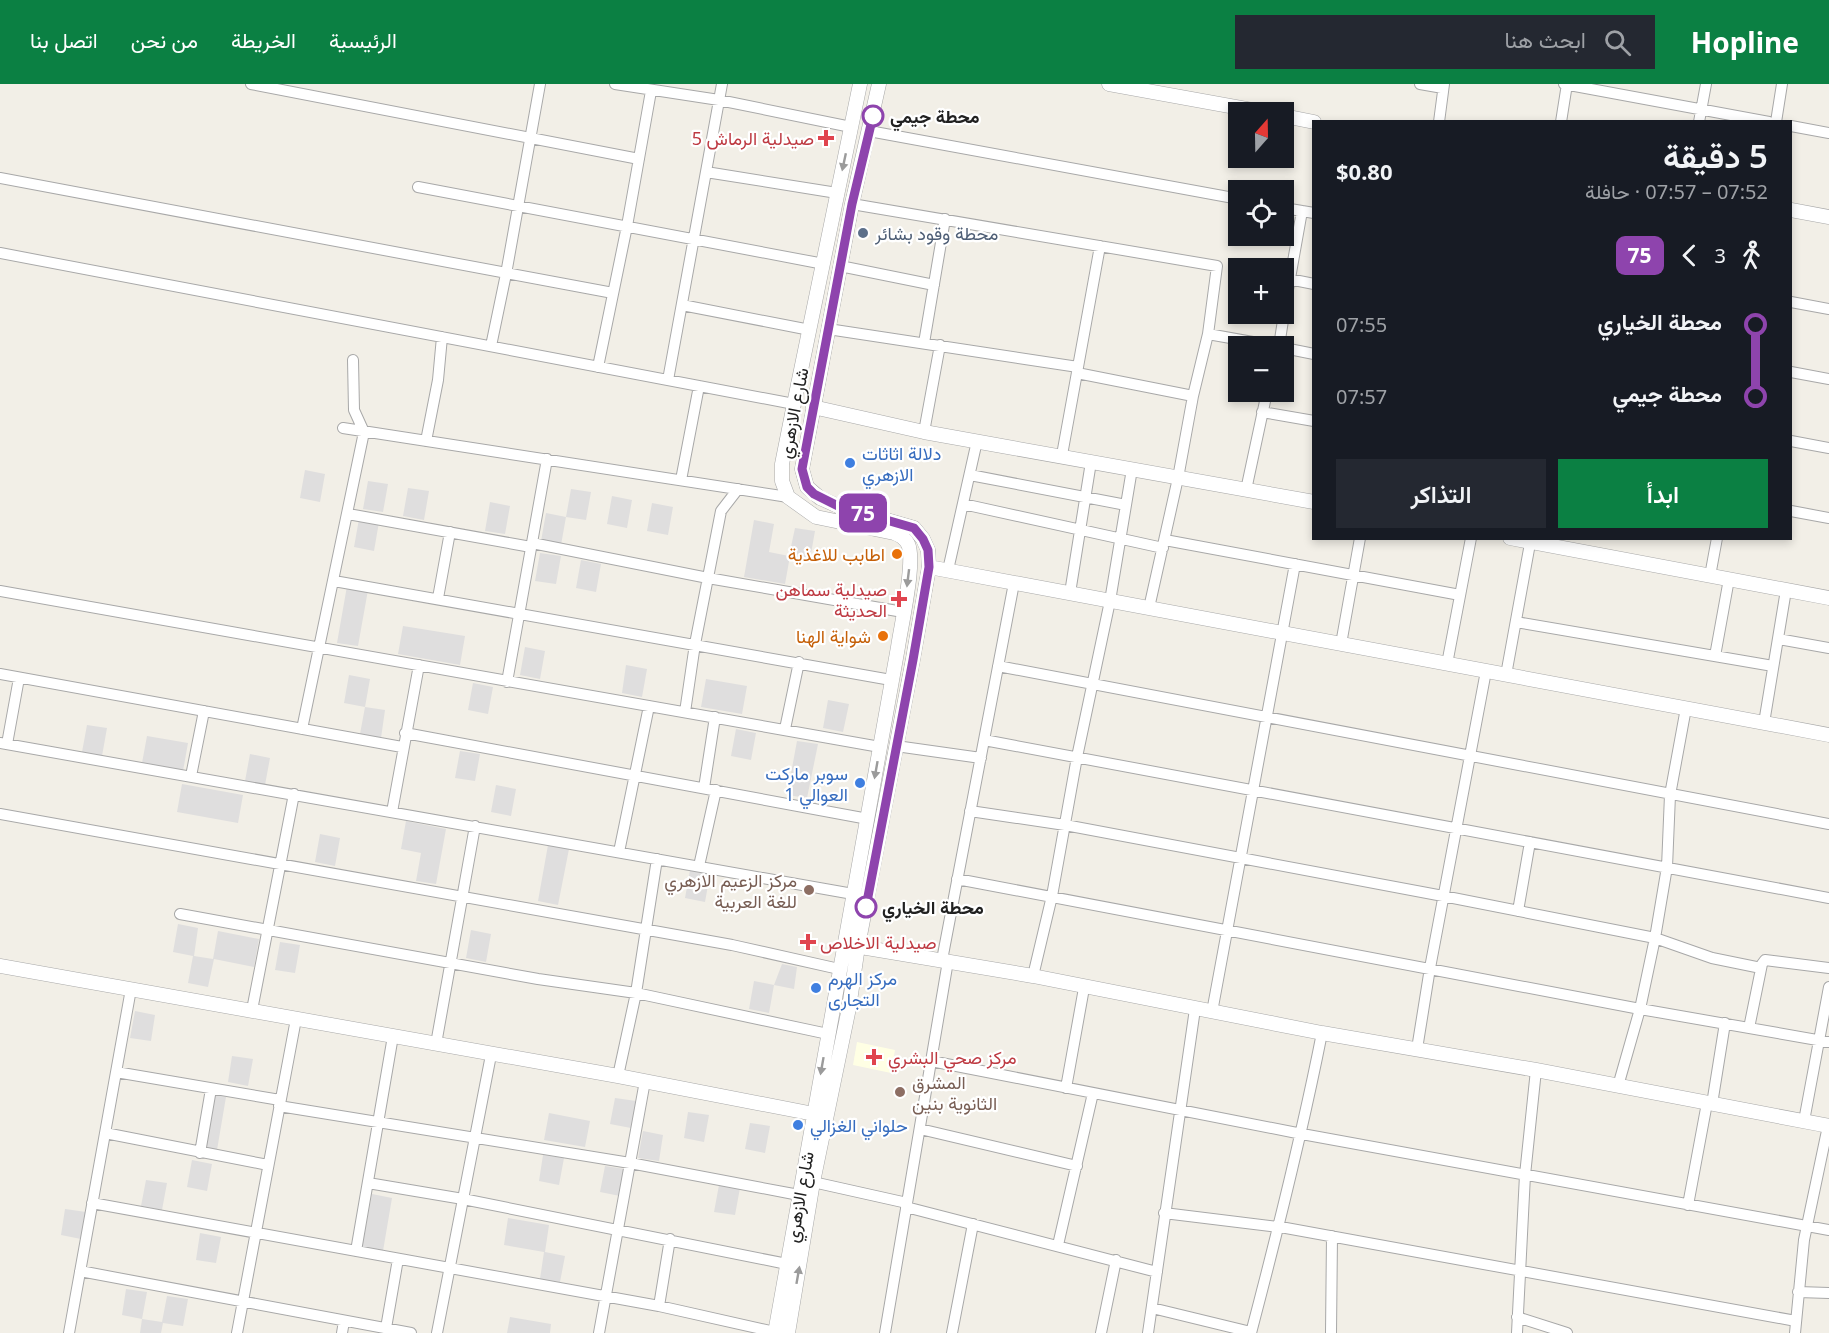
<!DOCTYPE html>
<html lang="ar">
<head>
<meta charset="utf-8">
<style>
  body { margin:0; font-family:"Noto Sans",Vazirmatn,sans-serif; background:#242831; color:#f1f3f6; direction:rtl; height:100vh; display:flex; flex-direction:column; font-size:22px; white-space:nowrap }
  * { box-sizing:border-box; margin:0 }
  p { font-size:20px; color:#9ea1a6 }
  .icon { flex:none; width:33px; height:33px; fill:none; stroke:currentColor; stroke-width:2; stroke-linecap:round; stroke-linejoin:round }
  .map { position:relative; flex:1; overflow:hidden; direction:ltr }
  .details { position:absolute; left:1312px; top:36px; width:480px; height:420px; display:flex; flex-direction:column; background:#171b24; border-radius:0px; box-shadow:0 3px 9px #0003; direction:rtl }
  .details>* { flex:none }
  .badge { padding:0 12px; border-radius:9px; font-size:21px; line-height:39px }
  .needle { width:39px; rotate:20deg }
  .controls { position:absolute; left:1228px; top:18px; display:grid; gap:12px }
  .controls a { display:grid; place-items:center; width:66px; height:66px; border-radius:0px; background:#171b24; box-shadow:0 3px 9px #0003; font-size:30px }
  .map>.badge { position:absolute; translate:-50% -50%; box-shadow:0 0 0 3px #fff }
  .legs { display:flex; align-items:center; gap:9px; height:66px; padding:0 24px; font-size:20px }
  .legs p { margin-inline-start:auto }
  .headline { display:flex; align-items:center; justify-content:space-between; height:102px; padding:0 24px }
  h1 { font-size:33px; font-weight:600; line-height:45px }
  .primary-button { display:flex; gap:12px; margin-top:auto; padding:12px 24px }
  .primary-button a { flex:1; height:69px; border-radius:0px; background:#0b8043; color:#fff; font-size:24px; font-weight:600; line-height:69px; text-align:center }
  .primary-button a+a { background:#242831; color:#f1f3f6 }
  ul { padding:0 24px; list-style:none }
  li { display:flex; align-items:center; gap:21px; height:72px; font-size:22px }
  li i { display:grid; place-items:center; width:9px; height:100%; margin:0 8px; background:currentColor }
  li i::after { content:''; width:15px; height:15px; margin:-8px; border:4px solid; border-radius:50%; background:#171b24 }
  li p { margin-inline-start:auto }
  li:first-child i { background:linear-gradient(#0000 50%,currentColor 0) }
  li:last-child i { background:linear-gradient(currentColor 50%,#0000 0) }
  header { display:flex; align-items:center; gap:36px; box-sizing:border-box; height:84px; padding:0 30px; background:#0b8043; color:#fff }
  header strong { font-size:28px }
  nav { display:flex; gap:33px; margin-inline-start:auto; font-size:21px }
  .search { width:420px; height:54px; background:#242831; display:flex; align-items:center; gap:15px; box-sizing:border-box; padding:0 21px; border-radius:0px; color:#9ea1a6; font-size:22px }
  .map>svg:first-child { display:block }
</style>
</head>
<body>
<header>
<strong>Hopline</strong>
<div class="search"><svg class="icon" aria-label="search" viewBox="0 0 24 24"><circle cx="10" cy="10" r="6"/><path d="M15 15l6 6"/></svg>ابحث هنا</div>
<nav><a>الرئيسية</a><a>الخريطة</a><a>من نحن</a><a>اتصل بنا</a></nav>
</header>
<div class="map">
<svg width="1829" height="1249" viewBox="0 0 1829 1249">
  <rect width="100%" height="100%" fill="#f2efe7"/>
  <path fill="#dfdede" d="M 305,386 L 325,390 L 320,418 L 300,414 Z
    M 368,397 L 388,400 L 383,428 L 363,425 Z
    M 408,404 L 429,407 L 424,436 L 403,432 Z
    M 571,405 L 591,408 L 586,436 L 566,433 L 561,461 L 541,457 L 546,429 L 566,433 Z
    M 612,412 L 632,416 L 627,444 L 607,440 Z
    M 490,418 L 510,422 L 505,450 L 485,447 Z
    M 652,419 L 673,423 L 668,451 L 647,447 Z
    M 359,435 L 379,438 L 374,467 L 354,463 Z
    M 754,436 L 774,440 L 769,468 L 789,472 L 795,444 L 815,447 L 810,475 L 790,472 L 785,500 L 744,493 Z
    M 540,469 L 561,472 L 556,500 L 535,497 Z
    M 581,476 L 601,480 L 596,508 L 576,504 Z
    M 347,502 L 368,506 L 358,562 L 337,559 Z
    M 403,542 L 465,552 L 460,581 L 398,570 Z
    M 525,563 L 545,567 L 540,595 L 520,591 Z
    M 626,581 L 647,585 L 642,613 L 622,609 Z
    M 349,591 L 370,595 L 365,623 L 385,626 L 381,654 L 360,650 L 365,623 L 344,619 Z
    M 706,595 L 747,602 L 742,630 L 701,623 Z
    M 473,599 L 493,603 L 488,630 L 468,626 Z
    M 828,616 L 849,620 L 843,648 L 823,644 Z
    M 87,641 L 107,644 L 102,672 L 82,668 Z
    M 736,645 L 756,649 L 751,676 L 731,672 Z
    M 147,652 L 188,659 L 183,687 L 142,679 Z
    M 797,657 L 818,660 L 807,714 L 787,711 Z
    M 460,667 L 480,670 L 475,697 L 455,694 Z
    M 250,670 L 270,674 L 265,701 L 245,697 Z
    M 182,700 L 243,711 L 238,739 L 177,728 Z
    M 496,701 L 516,705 L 511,732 L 491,728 Z
    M 406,737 L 446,745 L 436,800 L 416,797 L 421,769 L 401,765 Z
    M 320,750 L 340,754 L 335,782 L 315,778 Z
    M 548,761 L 569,765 L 558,821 L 538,817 Z
    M 690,786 L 710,790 L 705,818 L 685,814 Z
    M 178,840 L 198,844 L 194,872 L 213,875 L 218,847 L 259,855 L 254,883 L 214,875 L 208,903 L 188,899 L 193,872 L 173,868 Z
    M 471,846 L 491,850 L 486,878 L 466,874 Z
    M 280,858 L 300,861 L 295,889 L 275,886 Z
    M 782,880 L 797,883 L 794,905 L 774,901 L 769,929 L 749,925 L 754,897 L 774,901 Z
    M 135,927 L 155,931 L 151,957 L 130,954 Z
    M 232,972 L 253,975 L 248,1002 L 228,998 Z
    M 206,1009 L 226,1013 L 217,1066 L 197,1063 Z
    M 615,1014 L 636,1017 L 631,1044 L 610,1040 Z
    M 688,1028 L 709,1031 L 704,1058 L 684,1054 Z
    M 549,1029 L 590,1037 L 585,1063 L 544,1056 Z
    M 750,1039 L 770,1042 L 765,1069 L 745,1065 Z
    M 643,1047 L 663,1051 L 659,1077 L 638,1074 Z
    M 543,1071 L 564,1074 L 559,1101 L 539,1097 Z
    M 192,1076 L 212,1080 L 207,1107 L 187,1103 Z
    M 605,1082 L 625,1085 L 620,1112 L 600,1108 Z
    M 146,1096 L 167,1099 L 162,1126 L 141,1122 Z
    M 719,1101 L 740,1104 L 735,1131 L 714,1128 Z
    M 372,1110 L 392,1114 L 383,1167 L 362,1163 Z
    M 65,1125 L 86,1128 L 81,1155 L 61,1151 Z
    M 508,1134 L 549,1141 L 545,1168 L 565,1172 L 560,1198 L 540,1195 L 544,1168 L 504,1161 Z
    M 200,1149 L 221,1153 L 216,1179 L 196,1176 Z
    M 126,1205 L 147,1208 L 142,1235 L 162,1238 L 167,1212 L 188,1215 L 183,1242 L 163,1239 L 161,1249 L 140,1249 L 142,1235 L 122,1231 Z
    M 510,1233 L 551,1240 L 550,1249 L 507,1249 Z"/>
  <path fill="#ffffe4" d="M 857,958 L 895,966 L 891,989 L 853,981 Z"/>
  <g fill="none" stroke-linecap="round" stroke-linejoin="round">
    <defs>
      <path id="minor" d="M 251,0 L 639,75
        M 615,0 L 719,16 L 851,43
        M 1420,0 L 1443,4
        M 1564,0 L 1769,38
        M 1439,38 L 1444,0
        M 1561,38 L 1567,0
        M 1699,38 L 1706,0
        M 1776,38 L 1782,0
        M 1791,42 L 1829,49
        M 869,47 L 1239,115
        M 706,88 L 837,109
        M 0,94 L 613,209
        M 418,103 L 824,180
        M 852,120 L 1217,182 L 1208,250 L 1193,312 L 1178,394 L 1149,524
        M 1284,124 L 1314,129
        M 0,169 L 794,320
        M 840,182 L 934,201
        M 1289,195 L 1314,200
        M 1791,218 L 1829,225
        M 682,221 L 810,246
        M 1284,228 L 1302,127
        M 828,245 L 1078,283
        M 1208,250 L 1275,262
        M 924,259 L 945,135
        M 491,262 L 506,190 L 540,0
        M 1279,262 L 1284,230
        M 1284,264 L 1314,270
        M 598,283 L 627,142 L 651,7
        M 1791,288 L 1829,295
        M 1077,289 L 1193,312
        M 668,296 L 722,0
        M 1262,328 L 1314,337
        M 343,344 L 788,413
        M 924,348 L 940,261
        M 426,357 L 438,296 L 442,253
        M 1791,357 L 1829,364
        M 1062,371 L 1100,162
        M 970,391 L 1126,421
        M 681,396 L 699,302
        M 1246,406 L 1267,308
        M 963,420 L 1163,464
        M 1791,427 L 1829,434
        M 348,430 L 531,463
        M 1165,456 L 1460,511
        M 532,459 L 708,494 L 903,528
        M 948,486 L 977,357
        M 1710,492 L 1717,454
        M 334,497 L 891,596
        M 0,507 L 880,663
        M 1070,509 L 1091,378
        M 438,514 L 450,448
        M 1516,538 L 1773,582
        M 1778,555 L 1829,564
        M 1341,560 L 1360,454
        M 1715,572 L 1729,495
        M 1447,580 L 1471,454
        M 998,582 L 1829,740
        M 0,590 L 402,663
        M 1506,591 L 1531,454
        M 507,598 L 547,375
        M 685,628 L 695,560 L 721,427 L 738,405
        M 1764,639 L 1786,506
        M 302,645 L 364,348 L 354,326 L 353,276
        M 785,645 L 799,578
        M 405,649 L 868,735
        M 984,656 L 1829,814
        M 0,659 L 853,810
        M 7,660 L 19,594
        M 896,662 L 981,674
        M 191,692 L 204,627
        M 704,704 L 715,633
        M 970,727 L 1065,741 L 1443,812 L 1655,854 L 1712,874 L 1761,884
        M 392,728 L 419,581
        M 0,730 L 732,861 L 839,885
        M 619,768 L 649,622
        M 699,782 L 716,706
        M 957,795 L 1640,925 L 1829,958
        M 1518,827 L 1530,758
        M 180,830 L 538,895 L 636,909 L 828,950
        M 942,876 L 1014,499
        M 1033,892 L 1052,812 L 1077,673 L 1110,517 L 1132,385
        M 252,926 L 294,710
        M 1212,928 L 1295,480
        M 1749,944 L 1762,880 L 1765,876 L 1829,884
        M 436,960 L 475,742
        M 1417,965 L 1430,884 L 1486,587
        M 931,977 L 1302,1050 L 1829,1146
        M 116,988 L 280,1016
        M 618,992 L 636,909 L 657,775
        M 1618,1002 L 1640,925 L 1655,854 L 1667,783 L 1670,711 L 1686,624
        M 1066,1004 L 1084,904
        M 1712,1020 L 1725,939
        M 279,1022 L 630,1079 L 799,1111
        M 1804,1037 L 1829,903
        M 920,1045 L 1077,1082
        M 105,1049 L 268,1081
        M 200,1069 L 211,1005
        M 813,1098 L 907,1119
        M 368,1099 L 463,1115 L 787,1180
        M 92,1119 L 659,1222 L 775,1248
        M 1688,1121 L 1707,1019
        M 906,1123 L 1157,1188
        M 1164,1129 L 1286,1144 L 1796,1237
        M 1058,1161 L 1093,1009
        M 356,1167 L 393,952
        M 80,1187 L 411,1249
        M 1798,1208 L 1829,1209
        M 659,1222 L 670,1155
        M 1152,1224 L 1251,1248
        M 1517,1233 L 1567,1249
        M 386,1244 L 398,1175
        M 69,1249 L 131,905
        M 237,1249 L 296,935
        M 342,1249 L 344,1237
        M 437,1249 L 491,971
        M 599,1249 L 645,997
        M 885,1249 L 948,877
        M 952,1249 L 973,1140
        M 1101,1249 L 1116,1176
        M 1148,1249 L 1195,925
        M 1251,1249 C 1277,1150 1302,1050 1322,949
        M 1331,1249 L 1332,1152
        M 1517,1249 L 1525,1091 L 1536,986
        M 1795,1249 L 1804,1156 L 1828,1042"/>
      <path id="tertiary" d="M 1109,0 L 1263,28
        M 1284,32 L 1314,38
        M 1791,126 L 1829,133
        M 813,323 L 924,348 L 1314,418
        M 1510,454 L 1829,514
        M 929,483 L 1829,651
        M 849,861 L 1033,892 L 1322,949 L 1536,986 L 1829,1042
        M 0,882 L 618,992 L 814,1030
        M 775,1249 L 898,563 C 901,542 916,477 908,460 C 905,454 900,451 894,449 L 816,433 L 788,413 L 782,397 L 782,380 L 794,320 L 860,0
        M 788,1249 L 813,1098 L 849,924 L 858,862 L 913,575 L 929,483 L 928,466 L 923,455 L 914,444 L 838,422 L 820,414 L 807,403 L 802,385 L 852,120 L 879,0"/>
    </defs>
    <use href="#minor" stroke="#a8a8a8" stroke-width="12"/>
    <use href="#tertiary" stroke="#a8a8a8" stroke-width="15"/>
    <use href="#minor" stroke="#fff" stroke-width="10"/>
    <use href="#tertiary" stroke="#fff" stroke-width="14"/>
  </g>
  <defs><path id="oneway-solid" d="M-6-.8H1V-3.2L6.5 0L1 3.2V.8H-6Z" transform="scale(1.5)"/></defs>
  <g fill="#9b9b9b">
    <use href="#oneway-solid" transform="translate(844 78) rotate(102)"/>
    <use href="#oneway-solid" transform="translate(908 494) rotate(97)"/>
    <use href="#oneway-solid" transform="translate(876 686) rotate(100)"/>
    <use href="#oneway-solid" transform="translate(822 982) rotate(100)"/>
    <use href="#oneway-solid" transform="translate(798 1191) rotate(-80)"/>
  </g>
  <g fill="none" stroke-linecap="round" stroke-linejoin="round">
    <defs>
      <path id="line-1" d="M 866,823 L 913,576 L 929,483 L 928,466 L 923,455 L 914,444 L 838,422 L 814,410 L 807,403 L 802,385 L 852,120 L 873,32"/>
    </defs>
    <use href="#line-1" stroke="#fff" stroke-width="14"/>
    <use href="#line-1" stroke="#8e44ad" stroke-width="9"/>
  </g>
  <g fill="#fff" stroke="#8e44ad" stroke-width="3">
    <circle cx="873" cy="32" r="10"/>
    <circle cx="866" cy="823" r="10"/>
  </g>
  <g fill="#e0444e" stroke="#fff" stroke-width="2">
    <path d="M823 45h6v6h6v6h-6v6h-6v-6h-6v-6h6z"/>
    <path d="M896 506h6v6h6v6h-6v6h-6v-6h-6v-6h6z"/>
    <path d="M805 849h6v6h6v6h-6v6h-6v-6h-6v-6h6z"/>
    <path d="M871 964h6v6h6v6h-6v6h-6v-6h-6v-6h6z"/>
  </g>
  <circle fill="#5c6f8a" stroke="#fff" stroke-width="2" cx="863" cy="149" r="6"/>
  <g fill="#3f7fe0" stroke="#fff" stroke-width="2">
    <circle cx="850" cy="379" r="6"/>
    <circle cx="860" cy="699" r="6"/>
    <circle cx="816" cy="904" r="6"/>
    <circle cx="798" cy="1041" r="6"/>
  </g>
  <g fill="#e8710a" stroke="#fff" stroke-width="2">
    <circle cx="897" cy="470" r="6"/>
    <circle cx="883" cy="552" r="6"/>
  </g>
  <g fill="#8d6e63" stroke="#fff" stroke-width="2">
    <circle cx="809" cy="806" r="6"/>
    <circle cx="900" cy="1008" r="6"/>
  </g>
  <g text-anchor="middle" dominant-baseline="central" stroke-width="4.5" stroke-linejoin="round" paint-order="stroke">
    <g font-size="18" font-weight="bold" fill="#212121" stroke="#fff" text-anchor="start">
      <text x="890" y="32">محطة جيمي</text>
      <text x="882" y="823">محطة الخياري</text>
    </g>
    <g font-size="18" fill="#be3a42" stroke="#fff" text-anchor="end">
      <text x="814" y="54">صيدلية الرماش 5</text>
      <text x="887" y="505">صيدلية سماهن<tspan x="887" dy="21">الحديثة</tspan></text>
      <text x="820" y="858" text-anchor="start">صيدلية الاخلاص</text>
      <text x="888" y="973" text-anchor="start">مركز صحي البشري</text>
    </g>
    <g font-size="18" fill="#4e5e75" stroke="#fff" text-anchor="start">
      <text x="875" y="149">محطة وقود بشائر</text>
    </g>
    <g font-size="18" fill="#212121" stroke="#fff">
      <text transform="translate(793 329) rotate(-79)">شارع الازهري</text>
      <text transform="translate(799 1113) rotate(-80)">شارع الازهري</text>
    </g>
    <g font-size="18" fill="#366cbe" stroke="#fff" text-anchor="start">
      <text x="862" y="369">دلالة اثاثات<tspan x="862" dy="21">الازهري</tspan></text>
      <text x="848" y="689" text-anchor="end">سوبر ماركت<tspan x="848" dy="21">العوالي 1</tspan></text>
      <text x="828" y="894">مركز الهرم<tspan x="828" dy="21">التجارى</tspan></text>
      <text x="810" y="1041">حلواني الغزالي</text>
    </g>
    <g font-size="18" fill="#c56008" stroke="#fff" text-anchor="end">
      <text x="885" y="470">اطابب للاغذية</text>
      <text x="871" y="552">شواية الهنا</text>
    </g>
    <g font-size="18" fill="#785e54" stroke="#fff" text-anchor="end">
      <text x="797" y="796">مركز الزعيم الازهري<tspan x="797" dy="21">للغة العربية</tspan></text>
      <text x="912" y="998" text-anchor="start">المشرق<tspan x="912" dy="21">الثانوية بنين</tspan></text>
    </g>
  </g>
</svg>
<div class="controls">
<a><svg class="needle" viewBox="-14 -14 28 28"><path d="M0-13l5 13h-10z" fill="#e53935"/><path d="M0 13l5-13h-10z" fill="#9ea1a6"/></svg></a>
<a><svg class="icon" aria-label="locate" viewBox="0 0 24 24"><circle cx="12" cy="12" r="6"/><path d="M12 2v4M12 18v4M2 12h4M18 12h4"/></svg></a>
<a>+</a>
<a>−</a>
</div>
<b class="badge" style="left:863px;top:429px;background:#8e44ad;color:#fff">75</b>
<section class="details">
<div class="headline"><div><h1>5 دقيقة</h1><p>07:52 – 07:57 · حافلة</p></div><b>$0.80</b></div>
<div class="legs"><svg class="icon" aria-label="walk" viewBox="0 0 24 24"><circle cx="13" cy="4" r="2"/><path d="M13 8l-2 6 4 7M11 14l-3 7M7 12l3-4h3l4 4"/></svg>3<svg class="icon" aria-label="back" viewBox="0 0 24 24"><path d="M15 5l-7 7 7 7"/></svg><b class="badge" style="background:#8e44ad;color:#fff">75</b></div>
<ul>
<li><i style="color:#8e44ad"></i><b>محطة الخياري</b><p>07:55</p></li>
<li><i style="color:#8e44ad"></i><b>محطة جيمي</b><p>07:57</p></li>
</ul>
<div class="primary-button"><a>ابدأ</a><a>التذاكر</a></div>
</section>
</div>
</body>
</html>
